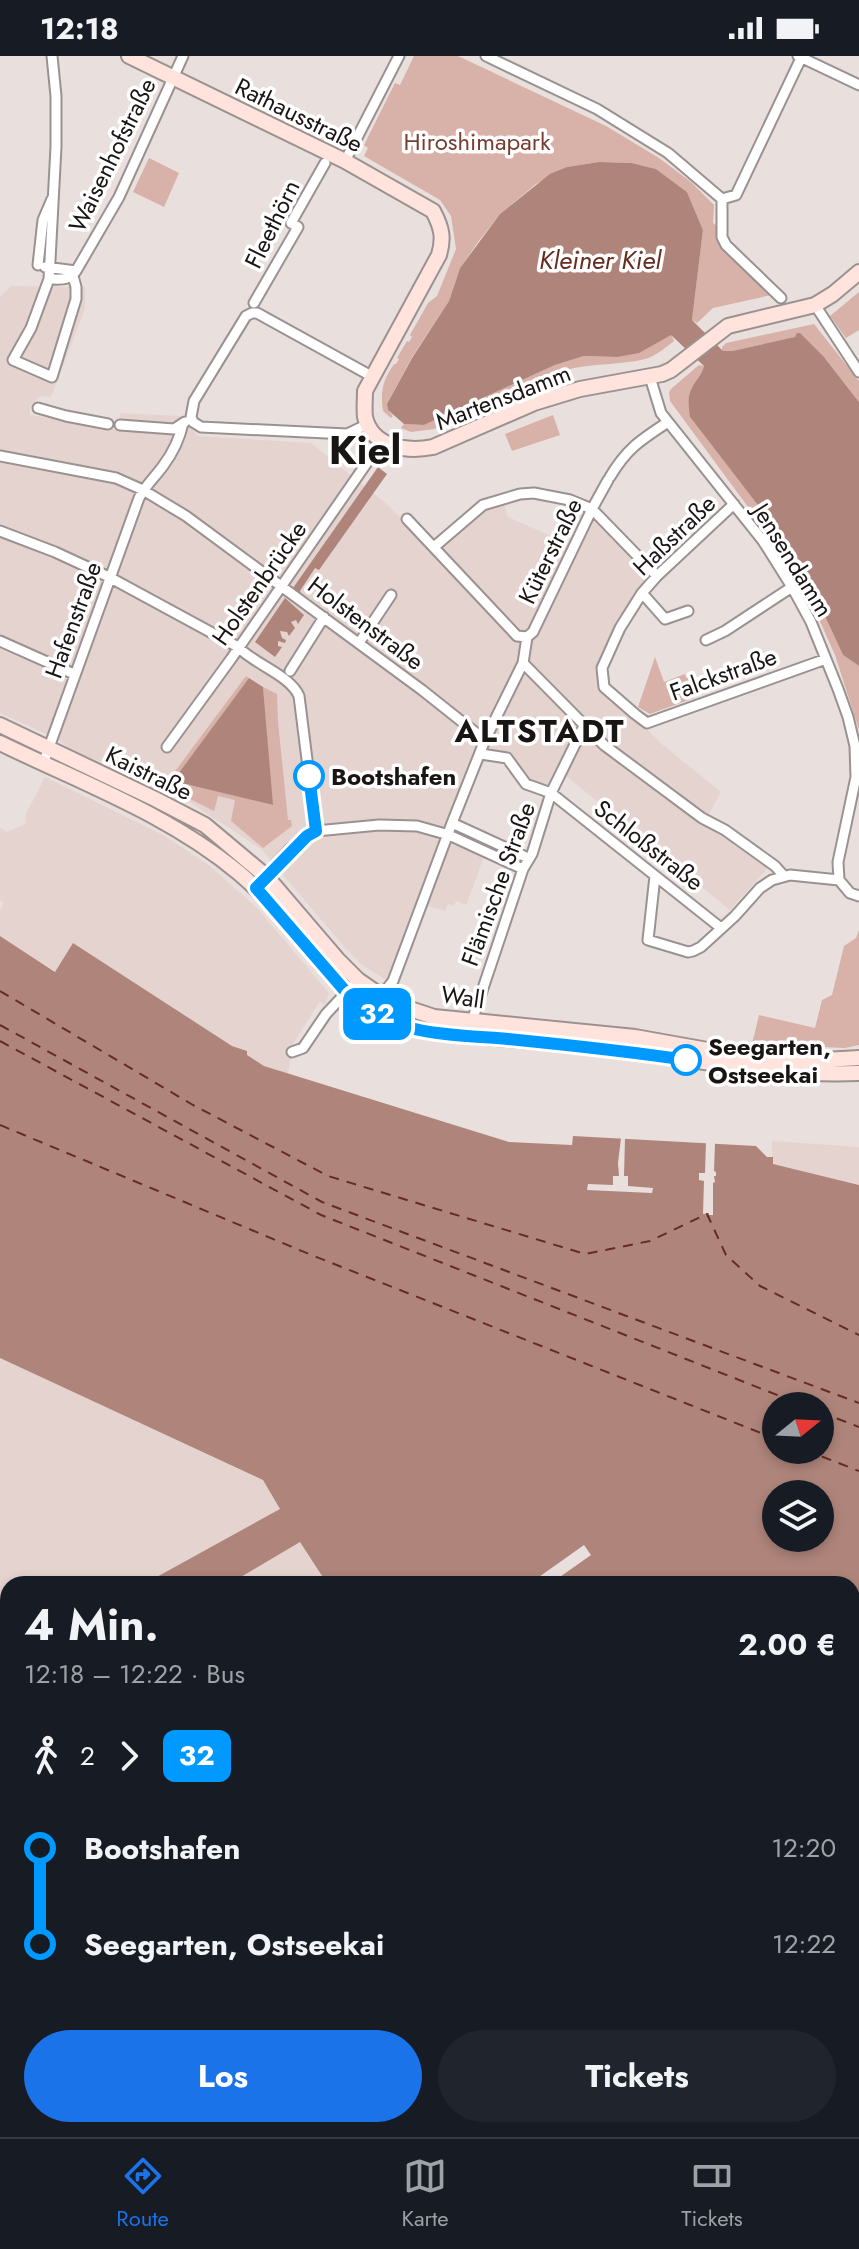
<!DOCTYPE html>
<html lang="de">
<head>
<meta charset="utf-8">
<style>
  body { margin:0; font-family:Jost,sans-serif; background:#20242c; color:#f1f3f6; height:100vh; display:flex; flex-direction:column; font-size:30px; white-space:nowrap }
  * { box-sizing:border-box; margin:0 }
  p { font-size:26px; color:#9ea1a6 }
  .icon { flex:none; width:44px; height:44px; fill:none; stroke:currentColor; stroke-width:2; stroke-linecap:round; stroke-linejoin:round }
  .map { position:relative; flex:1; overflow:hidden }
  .side { position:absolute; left:0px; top:1520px; width:860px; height:562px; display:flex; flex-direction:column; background:#171b24; border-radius:24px 24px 0 0; box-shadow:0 4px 12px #0003 }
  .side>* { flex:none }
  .badge { padding:0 16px; border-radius:12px; font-size:28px; line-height:52px }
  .needle { width:52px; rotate:72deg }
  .tools { position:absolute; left:762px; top:1336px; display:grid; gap:16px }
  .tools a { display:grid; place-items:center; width:72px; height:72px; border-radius:50%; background:#171b24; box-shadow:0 4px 12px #0003; font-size:40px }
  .map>.badge { position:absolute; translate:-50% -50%; box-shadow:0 0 0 4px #fff }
  .legs { display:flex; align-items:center; gap:12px; height:88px; padding:0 24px; font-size:26px }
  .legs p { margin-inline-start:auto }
  .summary { display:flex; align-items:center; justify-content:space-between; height:136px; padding:0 24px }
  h1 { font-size:44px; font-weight:700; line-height:60px }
  .action { display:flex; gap:16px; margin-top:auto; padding:16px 24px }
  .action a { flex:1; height:92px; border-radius:48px; background:#1a73e8; color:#fff; font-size:32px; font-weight:700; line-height:92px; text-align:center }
  .action a+a { background:#20242c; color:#f1f3f6 }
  ul { padding:0 24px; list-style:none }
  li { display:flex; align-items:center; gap:28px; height:96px; font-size:30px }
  li i { display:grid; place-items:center; width:12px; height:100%; margin:0 10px; background:currentColor }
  li i::after { content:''; width:20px; height:20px; margin:-10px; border:6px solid; border-radius:50%; background:#171b24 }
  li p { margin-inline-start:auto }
  li:first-child i { background:linear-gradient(#0000 50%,currentColor 0) }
  li:last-child i { background:linear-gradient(currentColor 50%,#0000 0) }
  .status { display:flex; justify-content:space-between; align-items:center; height:56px; padding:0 40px; background:#171b24; direction:ltr }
  .status svg { height:22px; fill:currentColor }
  .menu { display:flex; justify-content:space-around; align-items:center; height:112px; border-top:2px solid #363941; background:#171b24; font-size:22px; color:#9ea1a6 }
  .menu a { display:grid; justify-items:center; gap:4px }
  .menu .active { color:#1a73e8 }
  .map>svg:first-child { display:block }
</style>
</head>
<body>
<div class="status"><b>12:18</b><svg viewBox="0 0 49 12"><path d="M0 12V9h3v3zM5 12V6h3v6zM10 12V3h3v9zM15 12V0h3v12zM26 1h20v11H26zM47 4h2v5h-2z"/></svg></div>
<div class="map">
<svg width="859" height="2081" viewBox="0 0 859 2081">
  <rect width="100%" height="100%" fill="#e9e0de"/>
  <path fill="#e5d3d0" d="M 11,230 L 85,231 L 85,253 L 51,341 L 40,340 L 30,351 L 30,359 L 118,374 L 120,357 L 181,360 L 198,380 L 311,387 L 388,449 L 433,495 L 481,453 L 503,445 L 508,461 L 578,492 L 593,461 L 657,520 L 642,537 L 602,612 L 604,631 L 663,689 L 721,736 L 708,760 L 772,803 L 765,815 L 730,854 L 565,719 L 550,732 L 528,726 L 509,701 L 477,695 L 440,784 L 484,801 L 466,849 L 456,845 L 454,850 L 448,848 L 445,855 L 418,847 L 388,925 L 362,909 L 347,894 L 261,793 L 162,728 L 72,695 L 59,684 L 0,657 L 0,241 Z
    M 45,721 L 163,779 L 210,810 L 257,852 L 329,937 L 326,946 L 323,948 L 320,945 L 293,988 L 288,1018 L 264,1010 L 247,999 L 247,995 L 232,990 L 73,887 L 56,916 L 0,880 L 0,854 L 4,847 L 0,844 L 0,772 L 7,776 L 25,768 L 26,758 Z
    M 772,1085 L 859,1091 L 859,1129 L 772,1108 Z
    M 0,1302 L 263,1424 L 280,1453 L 277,1455 L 297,1488 L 300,1486 L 322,1521 L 317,1524 L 320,1528 L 8,1528 L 8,2074 L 782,2074 L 777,2081 L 0,2081 Z
    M 859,1575 L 859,1934 L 852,1944 L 852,1580 Z"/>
  <path fill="#d8b1a8" d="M 414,0 L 458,0 L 606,70 L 659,102 L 691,126 L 714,149 L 713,167 L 723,175 L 720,186 L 733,201 L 776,238 L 713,252 L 697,267 L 692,264 L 703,174 L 687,136 L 656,113 L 632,107 L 599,106 L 567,111 L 536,128 L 500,158 L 478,186 L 460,212 L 449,245 L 412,301 L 387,348 L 388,354 L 393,360 L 391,362 L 383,355 C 380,335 383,324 394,308 L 396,308 L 399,303 L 397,302 L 407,285 L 409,286 L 412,281 L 410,279 L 428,247 L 437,240 L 456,193 L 451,160 L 440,144 L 364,100 L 368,92 L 364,89 L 395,27 L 400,29 Z
    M 149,102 L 179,117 L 164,151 L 133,136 Z
    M 859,236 L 859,274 L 846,282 L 830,260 Z
    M 814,268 L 859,325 L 859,346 L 824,301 L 796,281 L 732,295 L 722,295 L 722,291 L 726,287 Z
    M 671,278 L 674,285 C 665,292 656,300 645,303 C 622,309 591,307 566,314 L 434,373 L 411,376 L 401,372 L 404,368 L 424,369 L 555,309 L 584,300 L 617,301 Z
    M 699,309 L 704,310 L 703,316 L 691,334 L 690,361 L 797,500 L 843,599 L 859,610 L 859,674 L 835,599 L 801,523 L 670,345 L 669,336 L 672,332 Z
    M 553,359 L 560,379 L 512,395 L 505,378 Z
    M 655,601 L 664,626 L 685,618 L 686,622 L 688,621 L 694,642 L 650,658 L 638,651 Z
    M 246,620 L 249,622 L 174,725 L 272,749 L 263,631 L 277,638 L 278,666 L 288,764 L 291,764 L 292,770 L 263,792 L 231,765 L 235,744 L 218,740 L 214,755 L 164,730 Z
    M 859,874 L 859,989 L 845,992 L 752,988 L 759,959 L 815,972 L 822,944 L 832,939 L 844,890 L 856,882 Z"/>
  <path fill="#af857b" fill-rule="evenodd" d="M 599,106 L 632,107 L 656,113 L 687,136 L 703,174 L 692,264 L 723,295 L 732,295 L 795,281 L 797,277 L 800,277 L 824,301 L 859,346 L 859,610 L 843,599 L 797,500 L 690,361 C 689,352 687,342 691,334 C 695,324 702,320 704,310 L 671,279 L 639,297 L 617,301 L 584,300 L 555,309 L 424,369 L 404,368 L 388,354 L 387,348 L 412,302 L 449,245 L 460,212 L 500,158 L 550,118 L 567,111 Z
    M 378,411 L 387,418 L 319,514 L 315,512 L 300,535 L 302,539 L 293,532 Z
    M 285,542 L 304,559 L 298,568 L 296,564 L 291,566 L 295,572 L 289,580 L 287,576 L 280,575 L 282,582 L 286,584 L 285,587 L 278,585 L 278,590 L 282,591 L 275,601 L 255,586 Z
    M 249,622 L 263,631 L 273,749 L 173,725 Z
    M 0,880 L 55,916 L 73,887 L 232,990 L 247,995 L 247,999 L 264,1010 L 509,1086 L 572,1089 L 573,1080 L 756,1090 L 767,1101 L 773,1101 L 773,1108 L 859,1129 L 859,1575 L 852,1580 L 852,1528 L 440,1528 L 441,1526 L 437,1520 L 416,1528 L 320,1528 L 317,1524 L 322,1520 L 300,1486 L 229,1528 L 144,1528 L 280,1453 L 263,1424 L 0,1302 ZM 776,1350 L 820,1350 L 820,1394 L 776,1394 ZM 776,1438 L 820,1438 L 820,1482 L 776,1482 Z
    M 859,1662 L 859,1794 L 852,1799 L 852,1667 Z
    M 346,2074 L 453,2074 L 443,2081 L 335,2081 Z"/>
  <path fill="#e9e0de" d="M 621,1082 L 625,1082 L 624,1120 L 628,1120 L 628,1130 L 653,1132 L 652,1137 L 587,1134 L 588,1128 L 613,1129 L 613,1120 L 619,1120 L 618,1107 Z
    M 706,1086 L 715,1087 L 714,1115 L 716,1116 L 716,1120 L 714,1120 L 715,1126 L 713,1127 L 713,1159 L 709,1159 L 709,1157 L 703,1158 L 704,1125 L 699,1124 L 699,1117 L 705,1117 Z
    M 584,1489 L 591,1499 L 550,1528 L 529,1528 Z"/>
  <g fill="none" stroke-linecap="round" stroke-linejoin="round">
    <path stroke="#652d21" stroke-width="2" stroke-dasharray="10 8" stroke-linecap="butt" d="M 0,935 L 193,1049 L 328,1120 L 585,1198 L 650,1185 L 707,1158 L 726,1199 L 760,1230 L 859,1279
      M 0,969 L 322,1146 L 859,1347
      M 0,985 L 321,1159 L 805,1350
      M 0,1069 L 309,1198 L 776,1383
      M 820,1356 L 859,1371
      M 805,1394 L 859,1415"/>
    <defs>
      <path id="street" d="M 52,0 L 56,40 L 56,91 L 49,223 L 31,272 L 13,304 L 52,321 L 76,243 L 76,231 L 73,220
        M 486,0 L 597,53 L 668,97 L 722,143
        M 798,0 L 859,29
        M 345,105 L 399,0
        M 722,143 L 736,139 L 802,0
        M 722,143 L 722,181 L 726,189 L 781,242
        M 38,209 L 43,164 L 52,143
        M 45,211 L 76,215
        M 49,223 C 60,223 69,225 76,215 L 119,141 L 183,0
        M 254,247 L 298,171 L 291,167 L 325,107
        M 815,249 L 859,316
        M 650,321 L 661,357 L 763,485 L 792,531 L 811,566 L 838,633 L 848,661 L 855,690 L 856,721 L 838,806 L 839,824
        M 38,352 L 66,360 L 108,368
        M 191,361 L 194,345 L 246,260 L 252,257 L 257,257 L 373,321
        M 191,361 L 193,366 L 201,371 L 347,378 L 368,368
        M 120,369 L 174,373 L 185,366
        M 0,400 L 116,422 L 143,434 L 186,460 L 422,634 L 485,684
        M 610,421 C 627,392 641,384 668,366
        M 734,448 L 657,520 L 642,537 L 620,572 L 602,612 L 604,631 L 635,658 L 647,667 L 826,603
        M 407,463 L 517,580 L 527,581
        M 0,475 L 55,496 L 109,521 L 238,591 C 254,608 290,619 299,640 L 316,775
        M 434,491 L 483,449 L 520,438 L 534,437 L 570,444 L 592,453 L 657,520
        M 642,537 L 665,563 L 688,555
        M 527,581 L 533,576 L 592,453 L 608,424
        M 706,584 L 725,575 L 792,531
        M 0,585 L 74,618
        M 359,587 L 391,539
        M 523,607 L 604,689 L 702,762 L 725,774 L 775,810 L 784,820
        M 290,615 L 324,561
        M 167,691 L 231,603 L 382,385
        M 481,698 L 507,702 L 526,728 L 551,737 L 584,670
        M 43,708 L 139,442 C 145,430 155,421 163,410 C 172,398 180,381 183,367
        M 452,767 L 528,802
        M 655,820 L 648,884 L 688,896 L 693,895 L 701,891 L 735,860 L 760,832 L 772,824 L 790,819 L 839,824
        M 267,821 L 275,809 L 291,792 L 316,775 L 379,769 L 417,770 L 449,779 L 523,813
        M 839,824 L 850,837 L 859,840
        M 381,940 L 393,925 L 452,767 L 485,684 L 523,607 L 527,581
        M 471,968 L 523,813 L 532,798 L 551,737 L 721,872
        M 292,996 L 303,992 L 326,958 L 358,924"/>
      <path id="secondary" d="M 129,0 L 345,105 L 433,155 C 442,172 444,182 439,199 L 365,335 C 365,343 364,353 365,361 C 372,392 408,396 433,391 L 534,347 L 580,333 L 662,318 L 671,314 L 728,270 L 815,249 L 833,238 L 859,216
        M 0,669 L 155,743 L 205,769 L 267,821 L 338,904 L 358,924 L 381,940 L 401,950 L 434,961 L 635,981 L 741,1000 L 824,1004 L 859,1002
        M 0,687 C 82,727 168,758 239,817 C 270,843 295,876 321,907 C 337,925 352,944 373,956 C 408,976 447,977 485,981 C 519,984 554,987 588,990 C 678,1000 768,1021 859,1017"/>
    </defs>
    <use href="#street" stroke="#9a9290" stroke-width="13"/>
    <use href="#secondary" stroke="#9a9290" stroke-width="18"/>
    <use href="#street" stroke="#fff" stroke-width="9"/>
    <use href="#secondary" stroke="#ffe3dc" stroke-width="14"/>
  </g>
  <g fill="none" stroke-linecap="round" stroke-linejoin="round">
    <defs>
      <path id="line-1" d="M 309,720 L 316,775 L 307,780 L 256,832 L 346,936 C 366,952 386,965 410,972 C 442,980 476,980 508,983 C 568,989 627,995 686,1004"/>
    </defs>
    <use href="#line-1" stroke="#fff" stroke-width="18"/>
    <use href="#line-1" stroke="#09f" stroke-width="12"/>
  </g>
  <g fill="#fff" stroke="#09f" stroke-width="4">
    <circle cx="309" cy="720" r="14"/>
    <circle cx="686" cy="1004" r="14"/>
  </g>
  <g text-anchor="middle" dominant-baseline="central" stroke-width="7" stroke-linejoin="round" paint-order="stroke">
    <g font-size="24" fill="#181514" stroke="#fff">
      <text transform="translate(299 59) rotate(26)">Rathausstraße</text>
      <text transform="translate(112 99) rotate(-64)">Waisenhofstraße</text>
      <text transform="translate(272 168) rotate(-64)">Fleethörn</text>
      <text transform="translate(503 341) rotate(-21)">Martensdamm</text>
      <text transform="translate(674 479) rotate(-44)">Haßstraße</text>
      <text transform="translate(550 495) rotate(-64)">Küterstraße</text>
      <text transform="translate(793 504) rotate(58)">Jensendamm</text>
      <text transform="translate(259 527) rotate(-55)">Holstenbrücke</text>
      <text transform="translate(73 564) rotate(-70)">Hafenstraße</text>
      <text transform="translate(366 567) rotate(37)">Holstenstraße</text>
      <text transform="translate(723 618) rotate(-20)">Falckstraße</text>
      <text transform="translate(149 717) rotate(26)">Kaistraße</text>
      <text transform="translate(649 789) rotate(38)">Schloßstraße</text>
      <text transform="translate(498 828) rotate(-70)">Flämische Straße</text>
      <text transform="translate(463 941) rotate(8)">Wall</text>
    </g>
    <g font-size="24" fill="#773d31" stroke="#fff">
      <text x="477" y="85">Hiroshimapark</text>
    </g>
    <g font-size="24" font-weight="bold" fill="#181514" stroke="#fff" text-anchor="start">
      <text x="331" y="720">Bootshafen</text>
      <text x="708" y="990">Seegarten,<tspan x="708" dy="28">Ostseekai</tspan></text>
    </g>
    <g font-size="26" font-style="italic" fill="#652d21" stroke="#fff">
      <text x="600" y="204">Kleiner Kiel</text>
    </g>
    <g font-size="32" font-weight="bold" letter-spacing="2" fill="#181514" stroke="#fff">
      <text x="540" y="675">ALTSTADT</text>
    </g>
    <g font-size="40" font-weight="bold" fill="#181514" stroke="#fff">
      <text x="365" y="394">Kiel</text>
    </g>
  </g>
</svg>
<div class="tools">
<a><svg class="needle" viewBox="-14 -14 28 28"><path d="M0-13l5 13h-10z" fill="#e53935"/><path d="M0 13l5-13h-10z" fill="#9ea1a6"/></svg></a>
<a><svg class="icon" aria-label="layers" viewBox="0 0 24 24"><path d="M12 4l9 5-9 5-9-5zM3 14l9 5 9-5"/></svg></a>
</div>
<b class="badge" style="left:377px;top:958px;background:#09f;color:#fff">32</b>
<section class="side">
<div class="summary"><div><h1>4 Min.</h1><p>12:18 – 12:22 · Bus</p></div><b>2.00 €</b></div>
<div class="legs"><svg class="icon" aria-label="walk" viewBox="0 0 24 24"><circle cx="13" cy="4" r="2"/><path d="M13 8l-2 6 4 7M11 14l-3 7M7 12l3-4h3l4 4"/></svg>2<svg class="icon" aria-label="forward" viewBox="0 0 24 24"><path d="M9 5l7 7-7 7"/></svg><b class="badge" style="background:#09f;color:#fff">32</b></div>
<ul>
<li><i style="color:#09f"></i><b>Bootshafen</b><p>12:20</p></li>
<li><i style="color:#09f"></i><b>Seegarten, Ostseekai</b><p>12:22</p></li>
</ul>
<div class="action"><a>Los</a><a>Tickets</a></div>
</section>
</div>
<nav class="menu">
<a class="active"><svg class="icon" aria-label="directions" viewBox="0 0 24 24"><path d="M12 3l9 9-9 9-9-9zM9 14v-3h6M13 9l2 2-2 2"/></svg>Route</a>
<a><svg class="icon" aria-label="map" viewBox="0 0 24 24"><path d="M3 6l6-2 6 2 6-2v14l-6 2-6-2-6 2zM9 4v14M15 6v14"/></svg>Karte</a>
<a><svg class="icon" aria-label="tickets" viewBox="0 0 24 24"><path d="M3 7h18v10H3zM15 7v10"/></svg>Tickets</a>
</nav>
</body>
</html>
